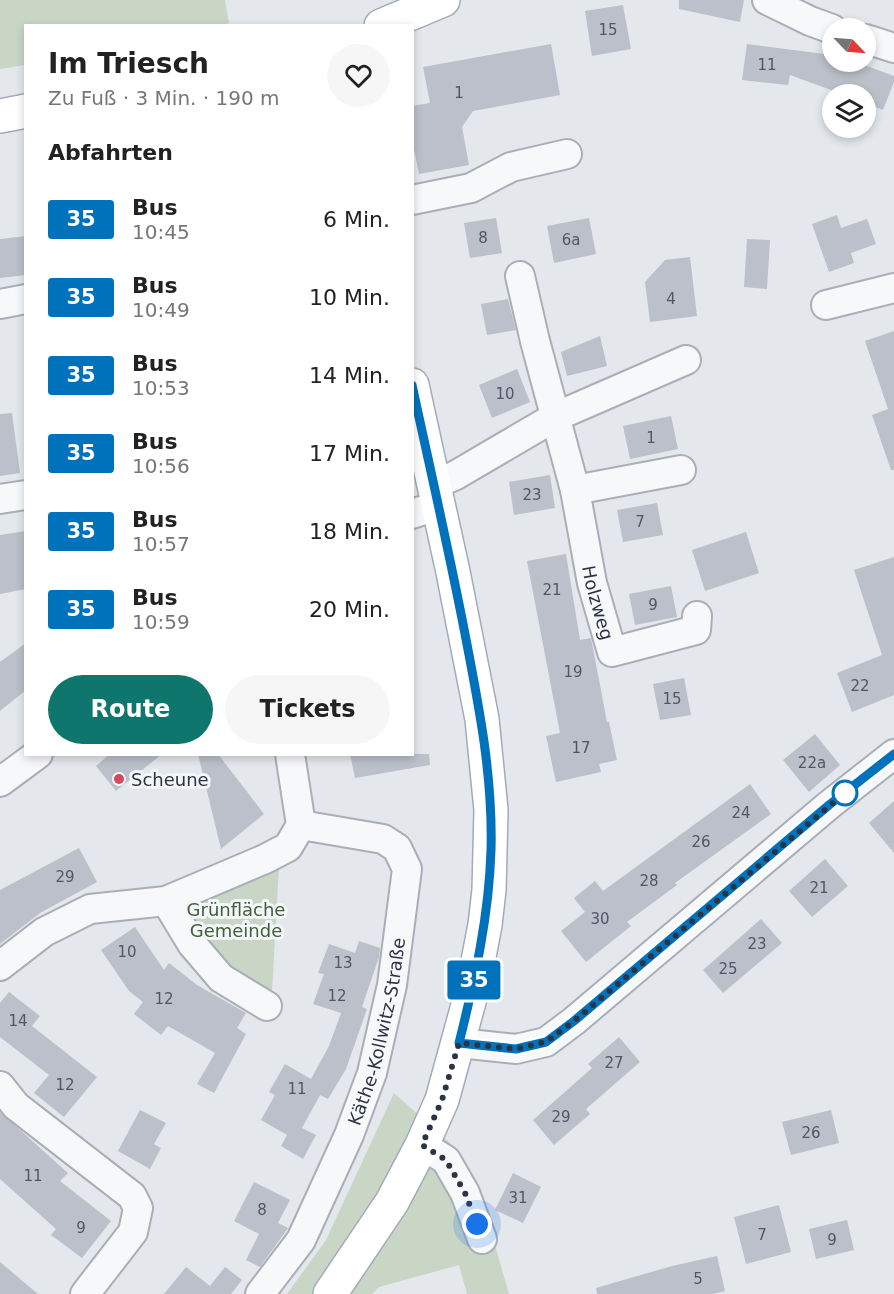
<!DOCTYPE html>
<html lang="de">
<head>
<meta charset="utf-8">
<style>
  body { margin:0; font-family:"DejaVu Sans",sans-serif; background:#f6f6f6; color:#222; height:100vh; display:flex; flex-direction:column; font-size:22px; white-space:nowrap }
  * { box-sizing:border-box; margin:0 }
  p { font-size:20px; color:#767676 }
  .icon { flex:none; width:33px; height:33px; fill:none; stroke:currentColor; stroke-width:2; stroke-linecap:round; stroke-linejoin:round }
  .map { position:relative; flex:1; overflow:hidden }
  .panel { position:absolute; left:24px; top:24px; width:390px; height:732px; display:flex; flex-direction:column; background:#fff; border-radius:0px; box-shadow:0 3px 9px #0003 }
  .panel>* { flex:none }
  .badge { padding:0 12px; border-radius:4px; font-size:21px; line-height:39px }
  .needle { width:39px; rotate:115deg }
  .fabs { position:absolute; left:822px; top:18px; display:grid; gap:12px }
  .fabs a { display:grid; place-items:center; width:54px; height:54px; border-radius:50%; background:#fff; box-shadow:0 3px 9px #0003; font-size:30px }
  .you { position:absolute; width:30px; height:30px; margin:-15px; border:4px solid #fff; border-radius:50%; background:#1a73e8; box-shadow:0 0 0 9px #1a73e833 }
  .map>.badge { position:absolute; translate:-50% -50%; box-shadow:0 0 0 3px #fff }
  h2 { padding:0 24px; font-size:22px; line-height:54px }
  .round { display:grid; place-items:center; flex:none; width:63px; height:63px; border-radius:32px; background:#f6f6f6 }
  .headline { display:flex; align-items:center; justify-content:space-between; height:102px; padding:0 24px }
  h1 { font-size:28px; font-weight:700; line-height:45px }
  .cta { display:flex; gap:12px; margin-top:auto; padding:12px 24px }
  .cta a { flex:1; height:69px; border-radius:36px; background:#0f766e; color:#fff; font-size:24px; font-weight:700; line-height:69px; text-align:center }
  .cta a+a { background:#f6f6f6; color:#222 }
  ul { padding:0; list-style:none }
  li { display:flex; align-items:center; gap:18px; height:78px; padding:0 24px }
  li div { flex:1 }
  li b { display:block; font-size:22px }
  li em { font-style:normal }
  li .badge { min-width:66px; font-weight:700; text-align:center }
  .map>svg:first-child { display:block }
</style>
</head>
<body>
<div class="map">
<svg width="894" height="1294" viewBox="0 0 894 1294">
  <rect width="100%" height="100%" fill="#e4e7ec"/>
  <path fill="#c9d6c5" d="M 0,0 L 225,0 L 229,23 L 218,26 L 26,26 L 25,65 L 0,69 Z
    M 279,866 L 273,974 L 272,991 L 227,969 L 191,924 L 191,908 L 212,886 Z
    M 394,1093 L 450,1143 L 487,1218 L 509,1294 L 467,1294 L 459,1265 L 379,1287 L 372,1294 L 287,1294 L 326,1240 Z"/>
  <path fill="#bbc0ca" d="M 679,0 L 744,0 L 740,22 L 679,9 Z
    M 623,5 L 631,49 L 592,56 L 585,11 Z
    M 551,44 L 560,95 L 473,111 L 462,127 L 469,165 L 419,174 L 412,139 L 412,106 L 430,103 L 423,67 Z
    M 747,44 L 832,55 L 832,62 L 856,62 L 894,76 L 894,82 L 883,110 L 866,103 L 866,94 L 842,94 L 790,75 L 788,85 L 742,80 Z
    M 837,215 L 841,228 L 867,219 L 876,244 L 851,253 L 854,263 L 829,272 L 812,224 Z
    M 496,218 L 502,253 L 470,258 L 464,223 Z
    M 589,218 L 596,254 L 554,263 L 547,226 Z
    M 26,236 L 26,275 L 0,278 L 0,239 Z
    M 747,239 L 770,240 L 767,289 L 744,287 Z
    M 690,257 L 697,316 L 650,322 L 645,282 L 665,260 Z
    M 508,299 L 516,330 L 487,335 L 481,304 Z
    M 894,331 L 894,470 L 891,470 L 872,415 L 888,409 L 865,341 Z
    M 600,336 L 607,366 L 567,376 L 561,352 Z
    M 517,369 L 530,402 L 492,418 L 479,385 Z
    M 12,413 L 20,473 L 0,476 L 0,414 Z
    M 671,416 L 678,449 L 630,459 L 623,426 Z
    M 550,475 L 555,508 L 514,515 L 509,482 Z
    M 657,503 L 663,535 L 623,542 L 617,510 Z
    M 26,531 L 26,589 L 0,594 L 0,535 Z
    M 746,532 L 759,573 L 705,591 L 692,550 Z
    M 566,554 L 580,640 L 591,638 L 607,722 L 609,722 L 617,760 L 599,764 L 601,772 L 556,782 L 546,736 L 560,733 L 527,561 Z
    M 894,557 L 894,695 L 852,712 L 837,673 L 882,655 L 854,570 Z
    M 671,586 L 677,617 L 635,625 L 629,594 Z
    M 26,643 L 26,690 L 0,711 L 0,662 Z
    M 684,678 L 691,715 L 660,720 L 653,684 Z
    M 815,734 L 840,765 L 809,792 L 783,760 Z
    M 110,754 L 162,754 L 116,791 L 96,766 Z
    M 198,754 L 218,754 L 264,814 L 221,849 Z
    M 350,754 L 429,754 L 430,765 L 355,778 Z
    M 750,784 L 771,814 L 675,883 L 677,885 L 627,922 L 631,926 L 586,962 L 561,931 L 585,912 L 574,898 L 595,881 L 603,891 Z
    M 894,801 L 894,853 L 869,823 Z
    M 79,848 L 97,882 L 40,913 L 0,944 L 0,890 Z
    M 825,859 L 848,886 L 812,917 L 789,891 Z
    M 761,919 L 782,943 L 723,993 L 703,970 Z
    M 135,927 L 164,970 L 169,963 L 197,985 L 246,1013 L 237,1028 L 246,1034 L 214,1093 L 197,1084 L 215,1053 L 168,1026 L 161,1035 L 134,1014 L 143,1002 L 129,991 L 101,950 Z
    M 359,941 L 380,948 L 379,957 L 362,1007 L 367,1009 L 346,1069 L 328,1099 L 320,1095 L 302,1128 L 316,1135 L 303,1159 L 281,1146 L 287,1135 L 261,1120 L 275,1095 L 269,1092 L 285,1064 L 311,1079 L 329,1046 L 341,1013 L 313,1004 L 324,974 L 318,973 L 329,944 L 355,953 Z
    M 9,992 L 40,1016 L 32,1026 L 97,1077 L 64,1117 L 34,1093 L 49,1075 L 0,1037 L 0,1003 Z
    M 619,1037 L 640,1062 L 586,1109 L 590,1114 L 554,1145 L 533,1120 L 592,1068 L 588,1064 Z
    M 140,1110 L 166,1123 L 154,1144 L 161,1148 L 150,1169 L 118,1151 Z
    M 831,1110 L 839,1143 L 791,1155 L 782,1122 Z
    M 0,1112 L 68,1173 L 60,1181 L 111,1221 L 82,1258 L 51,1235 L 56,1229 L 0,1179 Z
    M 513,1173 L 541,1187 L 523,1223 L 495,1210 Z
    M 254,1182 L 290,1200 L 278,1223 L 288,1228 L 260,1267 L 246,1260 L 259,1234 L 234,1221 Z
    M 779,1205 L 791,1252 L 746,1264 L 734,1217 Z
    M 847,1220 L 854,1250 L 816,1259 L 809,1229 Z
    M 717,1256 L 725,1291 L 713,1294 L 597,1294 L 596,1288 L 672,1266 Z
    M 0,1262 L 38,1294 L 0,1294 Z
    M 186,1267 L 210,1286 L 225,1267 L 242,1280 L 231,1294 L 164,1294 Z"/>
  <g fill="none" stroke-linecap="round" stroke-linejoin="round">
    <defs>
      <g id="minor">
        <path d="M 767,0 L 810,21 L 832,29"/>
        <path d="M 866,39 L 894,48"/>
        <path d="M 412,200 L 471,188 L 511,167 L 567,154"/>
        <path id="s1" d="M 520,276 L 535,341 L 575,490 L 592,583 L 612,652 L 696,630 L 697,616"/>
        <path d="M 0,304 L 26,299"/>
        <path d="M 826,305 L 894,288"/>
        <path d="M 434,485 L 456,475 L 555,417 L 686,360"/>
        <path d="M 575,490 L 681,470"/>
        <path d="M 0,499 L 26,495"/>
        <path d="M 412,514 L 439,505"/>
        <path d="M 0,782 L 38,754"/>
        <path d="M 166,901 L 192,944 L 221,978 L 267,1006"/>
        <path d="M 0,966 L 44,932 L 90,909 L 166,901 L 265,859 L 288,847 L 301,825 L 290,754"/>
        <path d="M 459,1043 L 516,1049 L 546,1042 L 574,1021 L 829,805 L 894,754"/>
        <path d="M 0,1086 L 16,1106 L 132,1196 L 138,1208 L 133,1232 L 85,1294"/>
        <path d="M 422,1145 L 446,1160 L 465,1193 L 482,1239"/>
        <path id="s2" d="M 260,1294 L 301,1240 L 349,1135 L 372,1073 L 392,985 L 407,869 L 397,848 L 383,839 L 301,825"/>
      </g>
      <path id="major" d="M 381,26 L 443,0
        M 0,116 L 26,111
        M 330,1294 L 392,1202 L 422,1145 L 442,1100 L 473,987 L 485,925 L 489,890 L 491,810 L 482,719 L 453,572 L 412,385"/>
    </defs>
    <use href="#minor" stroke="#a9aeb7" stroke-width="32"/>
    <use href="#major" stroke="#a3abb8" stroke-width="36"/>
    <use href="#minor" stroke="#f7f8fa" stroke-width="28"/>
    <use href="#major" stroke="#fff" stroke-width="33"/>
  </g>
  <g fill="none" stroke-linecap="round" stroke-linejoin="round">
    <defs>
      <path id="line" d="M 412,385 C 430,468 449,551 465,634 C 479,706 493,777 491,850 C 489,916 475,979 459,1043 L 516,1049 L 546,1042 L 574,1021 L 829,805 L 894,754"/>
    </defs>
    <use href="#line" stroke="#fff" stroke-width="14"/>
    <use href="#line" stroke="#0072bc" stroke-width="9"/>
    <path stroke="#2b3445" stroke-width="6" stroke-dasharray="0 10.8" d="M 477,1224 L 465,1193 L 446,1160 L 422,1145 L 442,1100 L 459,1043 L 516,1049 L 546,1042 L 574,1021 L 845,793"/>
  </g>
  <circle fill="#d1495b" stroke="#f4f6f9" stroke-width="2" cx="119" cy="779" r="6"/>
  <circle fill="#fff" stroke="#0072bc" stroke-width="3" cx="845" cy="793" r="12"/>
  <g text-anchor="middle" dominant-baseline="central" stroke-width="6" stroke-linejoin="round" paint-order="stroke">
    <g font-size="15" fill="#4f5766">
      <text x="608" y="30">15</text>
      <text x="767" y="65">11</text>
      <text x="459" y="93">1</text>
      <text x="483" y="238">8</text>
      <text x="571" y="240">6a</text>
      <text x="671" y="299">4</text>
      <text x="505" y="394">10</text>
      <text x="651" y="438">1</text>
      <text x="532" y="495">23</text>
      <text x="640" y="522">7</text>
      <text x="552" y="590">21</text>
      <text x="653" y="605">9</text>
      <text x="573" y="672">19</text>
      <text x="860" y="686">22</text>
      <text x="672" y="699">15</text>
      <text x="581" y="748">17</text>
      <text x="812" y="763">22a</text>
      <text x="741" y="813">24</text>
      <text x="701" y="842">26</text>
      <text x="65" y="877">29</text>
      <text x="649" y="881">28</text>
      <text x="819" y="888">21</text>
      <text x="600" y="919">30</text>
      <text x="757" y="944">23</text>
      <text x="127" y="952">10</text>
      <text x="343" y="963">13</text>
      <text x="728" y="969">25</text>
      <text x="337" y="996">12</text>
      <text x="164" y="999">12</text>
      <text x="18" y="1021">14</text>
      <text x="614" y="1063">27</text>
      <text x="65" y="1085">12</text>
      <text x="297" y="1089">11</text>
      <text x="561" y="1117">29</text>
      <text x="811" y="1133">26</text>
      <text x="33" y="1176">11</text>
      <text x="518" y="1198">31</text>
      <text x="262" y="1210">8</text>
      <text x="81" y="1228">9</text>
      <text x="762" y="1235">7</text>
      <text x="832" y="1240">9</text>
      <text x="698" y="1279">5</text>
    </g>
    <g font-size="18" fill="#2b3445" stroke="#f4f6f9">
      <text stroke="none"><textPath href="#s1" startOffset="336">Holzweg</textPath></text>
      <text stroke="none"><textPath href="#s2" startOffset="291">Käthe-Kollwitz-Straße</textPath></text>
    </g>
    <g font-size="18" fill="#2b3445" stroke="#f4f6f9" text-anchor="start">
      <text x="131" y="779">Scheune</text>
    </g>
    <g font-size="18" fill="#3f6138" stroke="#f4f6f9">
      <text x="236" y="909">Grünfläche<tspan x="236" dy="21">Gemeinde</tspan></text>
    </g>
  </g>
</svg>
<div class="fabs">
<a><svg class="needle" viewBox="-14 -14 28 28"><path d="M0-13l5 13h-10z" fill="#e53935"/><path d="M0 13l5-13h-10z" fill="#767676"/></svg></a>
<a><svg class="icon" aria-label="layers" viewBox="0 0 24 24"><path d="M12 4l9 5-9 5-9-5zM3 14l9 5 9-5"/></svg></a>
</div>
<div class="you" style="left:477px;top:1224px"></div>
<b class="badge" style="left:474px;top:980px;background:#0072bc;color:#fff">35</b>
<section class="panel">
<div class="headline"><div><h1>Im Triesch</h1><p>Zu Fuß · 3 Min. · 190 m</p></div><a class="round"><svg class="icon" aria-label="heart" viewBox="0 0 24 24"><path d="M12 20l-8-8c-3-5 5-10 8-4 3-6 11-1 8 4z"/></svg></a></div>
<h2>Abfahrten</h2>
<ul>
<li><span class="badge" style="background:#0072bc;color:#fff">35</span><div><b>Bus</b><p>10:45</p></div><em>6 Min.</em></li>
<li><span class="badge" style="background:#0072bc;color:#fff">35</span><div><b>Bus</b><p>10:49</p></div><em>10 Min.</em></li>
<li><span class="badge" style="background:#0072bc;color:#fff">35</span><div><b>Bus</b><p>10:53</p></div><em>14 Min.</em></li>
<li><span class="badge" style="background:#0072bc;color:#fff">35</span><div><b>Bus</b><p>10:56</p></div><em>17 Min.</em></li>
<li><span class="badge" style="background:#0072bc;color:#fff">35</span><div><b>Bus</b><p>10:57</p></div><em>18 Min.</em></li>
<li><span class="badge" style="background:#0072bc;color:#fff">35</span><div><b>Bus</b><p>10:59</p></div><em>20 Min.</em></li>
</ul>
<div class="cta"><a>Route</a><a>Tickets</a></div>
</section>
</div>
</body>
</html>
